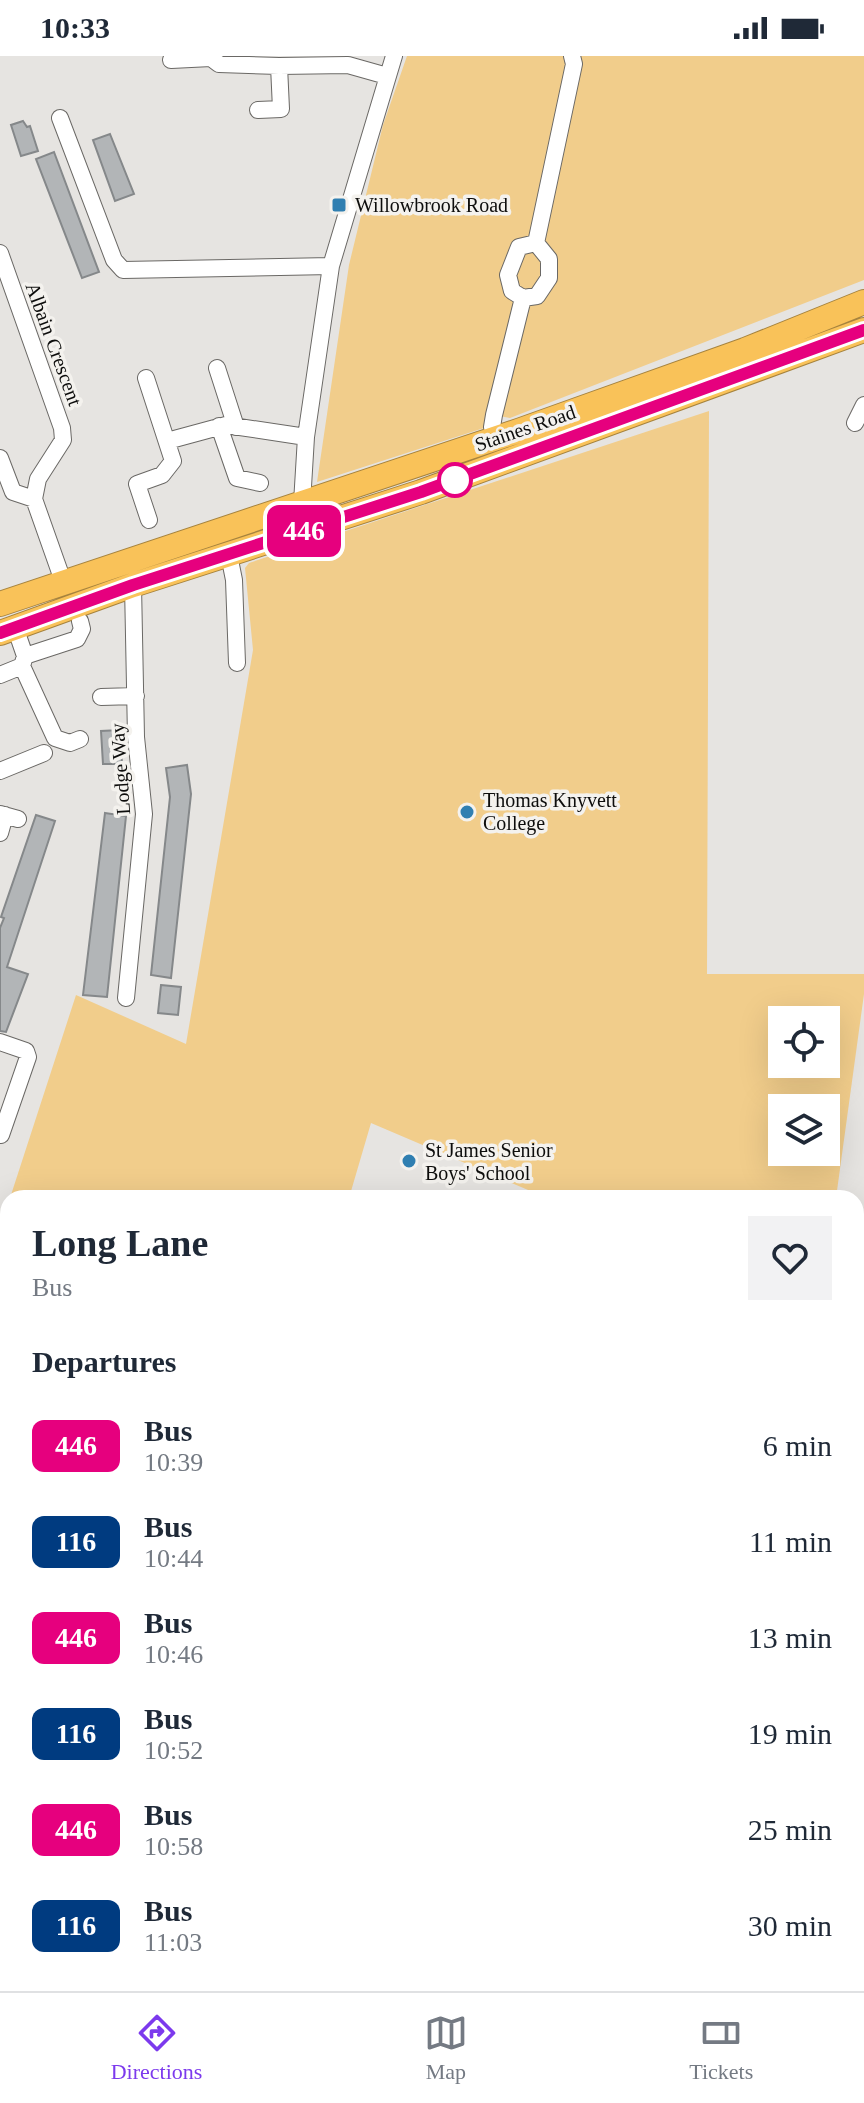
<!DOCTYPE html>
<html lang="en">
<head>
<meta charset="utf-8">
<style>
  body { margin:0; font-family:Georgia,serif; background:#f2f2f3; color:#1f2937; height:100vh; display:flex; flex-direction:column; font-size:30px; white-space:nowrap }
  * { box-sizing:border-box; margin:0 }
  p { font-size:26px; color:#747a83 }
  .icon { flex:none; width:44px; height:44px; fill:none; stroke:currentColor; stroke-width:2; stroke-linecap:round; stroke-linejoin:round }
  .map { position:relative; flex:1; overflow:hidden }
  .side { position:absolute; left:0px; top:1134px; width:864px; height:802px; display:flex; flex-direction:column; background:#fff; border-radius:24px 24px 0 0; box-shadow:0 8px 32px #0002 }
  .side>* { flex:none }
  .badge { padding:0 16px; border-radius:12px; font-size:28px; line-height:52px }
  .controls { position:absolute; left:768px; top:950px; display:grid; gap:16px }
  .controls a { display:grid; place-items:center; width:72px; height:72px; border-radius:0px; background:#fff; box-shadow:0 8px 32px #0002; font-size:40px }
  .map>.badge { position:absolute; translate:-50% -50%; box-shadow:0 0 0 4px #fff }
  h2 { padding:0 32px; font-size:30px; line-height:72px }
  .round { display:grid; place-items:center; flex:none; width:84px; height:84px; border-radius:0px; background:#f2f2f3 }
  .overview { display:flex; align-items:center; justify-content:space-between; height:136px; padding:0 32px }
  h1 { font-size:38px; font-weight:800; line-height:60px }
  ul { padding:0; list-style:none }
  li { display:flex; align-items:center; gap:24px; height:96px; padding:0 32px }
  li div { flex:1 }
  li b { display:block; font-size:30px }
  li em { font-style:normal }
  li .badge { min-width:88px; font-weight:700; text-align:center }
  .status { display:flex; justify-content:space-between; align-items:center; height:56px; padding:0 40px; background:#fff; direction:ltr }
  .status svg { height:22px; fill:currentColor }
  .menu { display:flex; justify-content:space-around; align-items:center; height:112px; border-top:2px solid #e0e1e3; background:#fff; font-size:22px; color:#747a83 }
  .menu a { display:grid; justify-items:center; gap:4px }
  .menu .current { color:#7c3aed }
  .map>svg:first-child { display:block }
</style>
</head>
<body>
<div class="status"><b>10:33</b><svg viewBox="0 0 49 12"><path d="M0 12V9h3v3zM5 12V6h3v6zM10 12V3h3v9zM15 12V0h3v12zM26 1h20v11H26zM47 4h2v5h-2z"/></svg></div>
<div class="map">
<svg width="864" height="1935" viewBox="0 0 864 1935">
  <rect width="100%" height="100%" fill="#e6e4e1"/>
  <path fill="#f1cd8b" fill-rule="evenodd" d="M 407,0 L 864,0 L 864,224 L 510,362 L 488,358 L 484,372 L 317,426 L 349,209 L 383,69 Z
    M 709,355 L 707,918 L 864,918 L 864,938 L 836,1142 L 547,1142 L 371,1067 L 349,1142 L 10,1142 L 76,939 L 186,988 L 253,594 L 245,512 L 249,507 ZM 782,964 L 826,964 L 826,1008 L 782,1008 ZM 782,1052 L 826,1052 L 826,1096 L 782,1096 Z
    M 8,1147 L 8,1291 L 0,1289 L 0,1171 Z
    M 436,1928 L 769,1928 L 780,1935 L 432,1935 Z"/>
  <path fill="#f0c065" stroke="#ac8a4a" stroke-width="2" d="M 864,1218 L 864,1480 L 856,1462 L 856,1245 Z
    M 864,1545 L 864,1790 L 856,1773 L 856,1556 Z"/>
  <path fill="#b2b5b7" stroke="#85888a" stroke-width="2" d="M 23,65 L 27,71 L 30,70 L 38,95 L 21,100 L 11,69 Z
    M 110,78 L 134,138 L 115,145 L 93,84 Z
    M 54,96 L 99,216 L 82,222 L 36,103 Z
    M 120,674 L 122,708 L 103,708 L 101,675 Z
    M 187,709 L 191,738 L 171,922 L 151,919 L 170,741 L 166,712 Z
    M 105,757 L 126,760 L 107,941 L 83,939 Z
    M 36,759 L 55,765 L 7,911 L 28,918 L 6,976 L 0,975 L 0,872 L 4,862 L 1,861 Z
    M 161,929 L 181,931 L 178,959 L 158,957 Z"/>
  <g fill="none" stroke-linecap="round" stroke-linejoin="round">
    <defs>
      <path id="minor" d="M 171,4 L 211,2 L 219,8 L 279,10 L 348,9 L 387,20
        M 258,54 L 281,53 L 279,10
        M 60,62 L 114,204 L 123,214 L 331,210
        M 0,197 L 62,372 L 63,384 L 38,423 L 34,443 L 63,525
        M 523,242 L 512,235 L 508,219 L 519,191 L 536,187
        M 217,312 L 236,371
        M 146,322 L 173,405 L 162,419 L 137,428 L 149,464
        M 855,367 L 864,349
        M 219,370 L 237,422 L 260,427
        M 495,382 L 492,371 L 494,359 L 523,242 L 537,240 L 549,222 L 549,203 L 536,187 L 574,8 L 572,0
        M 167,385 L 226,369 L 306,381
        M 0,402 L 13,436 L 34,443
        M 302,447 L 306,381 L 331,210 L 394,0
        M 229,499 L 234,524 L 237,607
        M 25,600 L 77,583 L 82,573 L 80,565
        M 22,610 L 55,682 L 70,687 L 80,683
        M 0,619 L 22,610 L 25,600 L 15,571
        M 101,641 L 136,640
        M 0,715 L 44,697
        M 0,758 L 18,763
        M 0,777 L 5,759
        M 126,942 L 144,758 L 136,681 L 133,529
        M 0,986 L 26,995 L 28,1001 L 1,1079
        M 0,1640 L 8,1643
        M 0,1688 L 8,1690
        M 89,1928 L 104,1934
        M 260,1928 L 265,1935
        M 237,1935 L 243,1928
        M 420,1935 L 424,1928"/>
      <path id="major" d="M 0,1890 L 8,1900
        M 30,1928 L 37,1935"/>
      <path id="highway" d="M 0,548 L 521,374 L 745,294 L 864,246
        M 0,577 L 133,529 L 421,436 L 864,274"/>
    </defs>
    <use href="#minor" stroke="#6a6865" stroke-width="18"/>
    <use href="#major" stroke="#a6833e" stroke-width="24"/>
    <use href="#highway" stroke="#a6833e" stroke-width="26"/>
    <use href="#minor" stroke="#fff" stroke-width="16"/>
    <use href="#major" stroke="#fbda9b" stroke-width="22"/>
    <use href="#highway" stroke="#f9c259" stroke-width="24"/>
  </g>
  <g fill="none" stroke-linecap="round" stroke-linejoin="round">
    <defs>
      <path id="line" d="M 0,577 L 133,529 L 421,436 L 864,274"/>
    </defs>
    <use href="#line" stroke="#fff" stroke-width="18"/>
    <use href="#line" stroke="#e6007e" stroke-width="12"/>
  </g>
  <g fill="#307fb1" stroke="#f4f2ee" stroke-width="3">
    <rect x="331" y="141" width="16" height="16" rx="4"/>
    <circle cx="467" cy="756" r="8"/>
    <circle cx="409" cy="1105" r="8"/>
  </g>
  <circle fill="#fff" stroke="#e6007e" stroke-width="4" cx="455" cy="424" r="16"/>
  <g text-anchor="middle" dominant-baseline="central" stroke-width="7" stroke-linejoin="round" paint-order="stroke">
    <g font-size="20" fill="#0d0d0c" stroke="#f4f2ee" text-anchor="start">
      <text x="355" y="149">Willowbrook Road</text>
      <text x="483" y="744">Thomas Knyvett<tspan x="483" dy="23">College</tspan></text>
      <text x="425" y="1094">St James Senior<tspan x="425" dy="23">Boys' School</tspan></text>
    </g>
    <g font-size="20" fill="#0d0d0c" stroke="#f4f2ee">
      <text transform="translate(54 288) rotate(70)">Albain Crescent</text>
      <text transform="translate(525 372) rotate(-19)">Staines Road</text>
      <text transform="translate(120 713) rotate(-94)">Lodge Way</text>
    </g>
  </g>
</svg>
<div class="controls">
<a><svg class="icon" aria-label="locate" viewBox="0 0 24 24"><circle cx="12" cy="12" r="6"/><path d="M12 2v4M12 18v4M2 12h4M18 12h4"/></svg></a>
<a><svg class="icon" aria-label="layers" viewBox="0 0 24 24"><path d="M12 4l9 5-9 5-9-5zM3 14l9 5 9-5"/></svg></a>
</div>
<b class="badge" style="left:304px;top:475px;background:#e6007e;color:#fff">446</b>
<section class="side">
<div class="overview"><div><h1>Long Lane</h1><p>Bus</p></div><a class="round"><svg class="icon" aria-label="heart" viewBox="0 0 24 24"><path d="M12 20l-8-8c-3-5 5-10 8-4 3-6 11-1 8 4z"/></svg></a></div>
<h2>Departures</h2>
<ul>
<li><span class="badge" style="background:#e6007e;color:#fff">446</span><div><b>Bus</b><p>10:39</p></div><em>6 min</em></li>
<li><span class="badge" style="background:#003b80;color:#fff">116</span><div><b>Bus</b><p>10:44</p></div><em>11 min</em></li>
<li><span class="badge" style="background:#e6007e;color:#fff">446</span><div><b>Bus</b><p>10:46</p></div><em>13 min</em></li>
<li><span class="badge" style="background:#003b80;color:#fff">116</span><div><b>Bus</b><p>10:52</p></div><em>19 min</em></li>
<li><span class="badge" style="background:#e6007e;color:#fff">446</span><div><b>Bus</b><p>10:58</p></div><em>25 min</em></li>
<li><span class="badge" style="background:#003b80;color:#fff">116</span><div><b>Bus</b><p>11:03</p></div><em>30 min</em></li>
</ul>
</section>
</div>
<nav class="menu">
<a class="current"><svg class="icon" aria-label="directions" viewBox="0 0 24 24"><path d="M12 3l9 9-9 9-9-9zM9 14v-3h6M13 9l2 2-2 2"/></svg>Directions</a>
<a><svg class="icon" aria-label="map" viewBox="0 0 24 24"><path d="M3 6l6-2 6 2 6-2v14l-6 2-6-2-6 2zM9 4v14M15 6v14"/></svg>Map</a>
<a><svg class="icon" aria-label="tickets" viewBox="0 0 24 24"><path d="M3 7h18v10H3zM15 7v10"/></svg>Tickets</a>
</nav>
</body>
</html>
